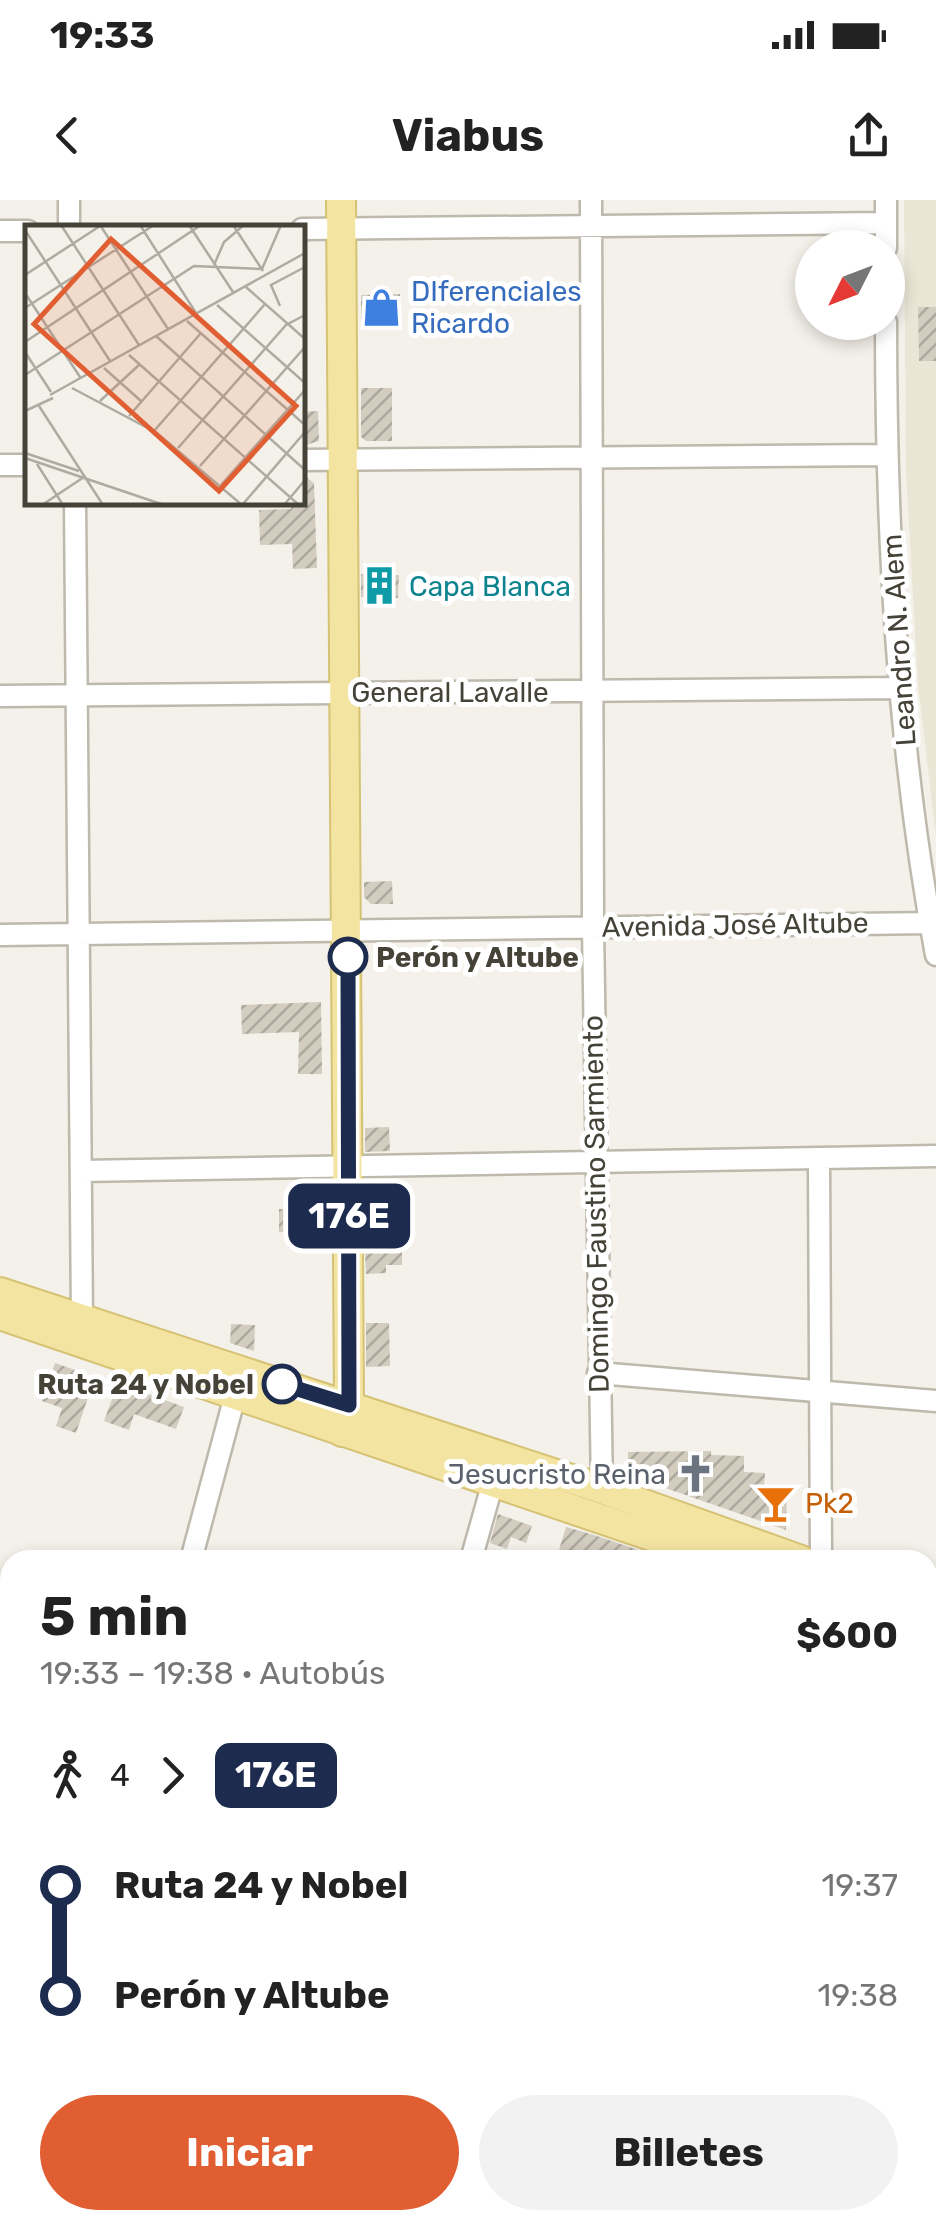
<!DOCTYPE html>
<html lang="es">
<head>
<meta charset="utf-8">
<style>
  body { margin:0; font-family:Rubik,sans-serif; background:#f2f2f2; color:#222; height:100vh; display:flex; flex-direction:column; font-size:38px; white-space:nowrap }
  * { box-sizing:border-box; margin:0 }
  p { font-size:32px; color:#767676 }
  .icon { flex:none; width:55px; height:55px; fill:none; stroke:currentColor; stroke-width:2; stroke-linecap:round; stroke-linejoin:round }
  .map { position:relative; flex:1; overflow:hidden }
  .side { position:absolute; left:0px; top:1350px; width:938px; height:680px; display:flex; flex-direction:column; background:#fff; border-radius:30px 30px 0 0; box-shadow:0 5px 15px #0003 }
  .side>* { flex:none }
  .badge { padding:0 20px; border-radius:15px; font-size:35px; line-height:65px }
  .needle { width:65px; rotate:228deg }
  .controls { position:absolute; left:795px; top:30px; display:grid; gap:20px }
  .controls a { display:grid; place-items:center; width:110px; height:110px; border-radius:50%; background:#fff; box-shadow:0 5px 15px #0003; font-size:50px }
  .map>.badge { position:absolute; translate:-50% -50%; box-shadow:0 0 0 5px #fff }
  .legs { display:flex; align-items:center; gap:15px; height:110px; padding:0 40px; font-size:32px }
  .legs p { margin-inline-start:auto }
  .summary { display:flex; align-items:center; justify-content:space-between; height:170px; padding:0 40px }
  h1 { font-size:55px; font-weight:700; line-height:75px }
  .cta { display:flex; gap:20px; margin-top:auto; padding:20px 40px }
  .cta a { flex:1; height:115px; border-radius:60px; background:#e15e32; color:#fff; font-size:40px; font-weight:700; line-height:115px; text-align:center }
  .cta a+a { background:#f2f2f2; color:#222 }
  ul { padding:0 40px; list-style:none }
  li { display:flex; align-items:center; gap:35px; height:110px; font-size:38px }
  li i { display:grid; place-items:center; width:15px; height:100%; margin:0 12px; background:currentColor }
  li i::after { content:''; width:25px; height:25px; margin:-12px; border:8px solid; border-radius:50%; background:#fff }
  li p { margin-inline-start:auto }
  li:first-child i { background:linear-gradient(#0000 50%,currentColor 0) }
  li:last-child i { background:linear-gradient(currentColor 50%,#0000 0) }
  .status { display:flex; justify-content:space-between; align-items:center; height:70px; padding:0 50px; background:#fff; direction:ltr }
  .status svg { height:28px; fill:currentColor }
  header { display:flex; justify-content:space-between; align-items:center; height:130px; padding:0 40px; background:#fff; font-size:45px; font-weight:700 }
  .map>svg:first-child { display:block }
</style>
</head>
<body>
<div class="status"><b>19:33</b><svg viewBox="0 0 49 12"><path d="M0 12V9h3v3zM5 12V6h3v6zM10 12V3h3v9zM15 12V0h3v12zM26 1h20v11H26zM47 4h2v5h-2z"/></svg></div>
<header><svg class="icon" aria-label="back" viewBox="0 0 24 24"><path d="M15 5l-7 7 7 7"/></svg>Viabus<svg class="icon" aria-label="share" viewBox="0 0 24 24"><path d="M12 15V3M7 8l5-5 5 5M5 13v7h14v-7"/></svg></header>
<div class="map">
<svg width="936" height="2030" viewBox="0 0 936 2030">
  <defs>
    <pattern id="building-hatch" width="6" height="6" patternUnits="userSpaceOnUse" patternTransform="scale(2.5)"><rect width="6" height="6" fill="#d3cdc0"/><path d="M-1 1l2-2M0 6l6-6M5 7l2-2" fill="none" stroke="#ada89d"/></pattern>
  </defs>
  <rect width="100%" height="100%" fill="#f3f1e9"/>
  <path fill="#eae6d5" d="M 904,0 L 936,0 L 936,636 L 918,485 L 906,271 Z"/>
  <path fill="url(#building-hatch)" d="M 400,94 L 400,119 L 361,119 L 361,95 Z
    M 918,107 L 936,107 L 936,161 L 919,161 Z
    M 361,188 L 392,188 L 392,241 L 366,241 L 361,237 Z
    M 318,211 L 319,241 L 302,246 L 302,212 Z
    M 302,274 L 314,283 L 317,368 L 293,369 L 292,344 L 260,345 L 259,310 L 291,309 L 291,302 L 302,302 Z
    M 361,374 L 399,375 L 398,398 L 361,397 Z
    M 392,681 L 393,704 L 371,704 L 364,697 L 364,682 Z
    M 321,802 L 322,874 L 298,874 L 299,832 L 242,834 L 241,805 Z
    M 389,927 L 390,951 L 365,952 L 365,928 Z
    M 370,980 L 391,980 L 392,1026 L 365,1026 L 365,985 Z
    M 279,1009 L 318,1010 L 318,1033 L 279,1032 Z
    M 402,1048 L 402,1065 L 386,1065 L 386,1073 L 366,1074 L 365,1049 Z
    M 366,1123 L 389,1123 L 390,1166 L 366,1167 Z
    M 231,1124 L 255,1125 L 254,1151 L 230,1143 Z
    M 55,1163 L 95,1177 L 76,1233 L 56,1226 L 62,1208 L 42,1201 Z
    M 118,1183 L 184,1207 L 176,1229 L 134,1214 L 129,1230 L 104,1221 Z
    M 711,1251 L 711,1255 L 744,1256 L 744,1272 L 765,1273 L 764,1285 L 787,1285 L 786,1330 L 628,1275 L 628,1252 Z
    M 498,1314 L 532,1326 L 526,1343 L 511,1337 L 507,1349 L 490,1343 Z
    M 566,1327 L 594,1335 L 668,1360 L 556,1360 Z"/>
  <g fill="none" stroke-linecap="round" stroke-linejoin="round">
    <defs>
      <path id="minor" d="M 591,0 L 593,727 L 602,1289
        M 69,28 L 69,0
        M 302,29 L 886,23
        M 0,31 L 28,31
        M 886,48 L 886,0
        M 886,122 C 886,334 897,547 936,755
        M 302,260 L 886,255
        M 0,265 L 28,265
        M 75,302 L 82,1121
        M 0,496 L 899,488
        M 0,735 L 930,723
        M 819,961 L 821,1360
        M 81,971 L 936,956
        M 598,1173 L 936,1201
        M 191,1360 L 235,1196
        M 471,1360 L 493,1282
        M 928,1439 L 936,1442
        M 0,1460 L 10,1463
        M 0,1691 L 10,1693
        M 928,1708 L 936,1710
        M 928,1756 L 936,1724
        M 0,1933 L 10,1935
        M 928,1940 L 936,1943
        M 341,2020 L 378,2030
        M 12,2030 L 15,2020
        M 290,2030 L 293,2020
        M 569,2030 L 571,2020
        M 854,2030 L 857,2020"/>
      <path id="major" d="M 341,0 L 349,1205 L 342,1232
        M 0,1092 L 602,1289 L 801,1360
        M 0,1115 L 722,1360
        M 928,1406 L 936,1409"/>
    </defs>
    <use href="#minor" stroke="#bdb9ad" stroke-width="25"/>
    <use href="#major" stroke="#d6c274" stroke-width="32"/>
    <path stroke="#bdb6a0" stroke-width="2.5" stroke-dasharray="5 5" stroke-linecap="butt" d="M 897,61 L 898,108"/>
    <use href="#minor" stroke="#fff" stroke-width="20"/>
    <use href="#major" stroke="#f3e4a2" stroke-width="28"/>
  </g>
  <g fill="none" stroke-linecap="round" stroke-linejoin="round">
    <defs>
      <path id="line-1" d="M 282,1184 L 349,1205 L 348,757"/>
    </defs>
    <use href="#line-1" stroke="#fff" stroke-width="22"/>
    <use href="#line-1" stroke="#1d2b4f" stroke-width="15"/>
  </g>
  <defs>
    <symbol id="shop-bare" viewBox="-9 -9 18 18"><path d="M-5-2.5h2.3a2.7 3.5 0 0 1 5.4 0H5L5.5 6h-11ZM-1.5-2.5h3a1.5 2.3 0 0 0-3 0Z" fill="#3f7fe0" stroke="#fff" stroke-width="2.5" paint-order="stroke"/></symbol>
    <symbol id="building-bare" viewBox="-9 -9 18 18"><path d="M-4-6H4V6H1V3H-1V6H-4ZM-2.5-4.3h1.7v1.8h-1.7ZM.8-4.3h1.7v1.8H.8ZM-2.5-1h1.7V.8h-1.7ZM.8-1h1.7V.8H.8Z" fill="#0f9aa8" stroke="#fff" stroke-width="2.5" paint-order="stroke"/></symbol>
    <symbol id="church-bare" viewBox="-9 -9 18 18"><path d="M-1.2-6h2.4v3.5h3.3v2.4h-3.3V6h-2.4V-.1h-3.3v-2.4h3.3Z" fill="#6b7280" stroke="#fff" stroke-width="2.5" paint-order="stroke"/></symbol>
    <symbol id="bar-bare" viewBox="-9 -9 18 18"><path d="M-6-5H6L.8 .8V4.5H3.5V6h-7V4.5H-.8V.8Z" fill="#e8710a" stroke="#fff" stroke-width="2.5" paint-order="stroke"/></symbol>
  </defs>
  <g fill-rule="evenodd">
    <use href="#shop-bare" x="354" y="80" width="55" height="55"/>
    <use href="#building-bare" x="352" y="358" width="55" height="55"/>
    <use href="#church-bare" x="668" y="1246" width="55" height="55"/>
    <use href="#bar-bare" x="748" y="1276" width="55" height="55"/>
  </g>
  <g fill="#fff" stroke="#1d2b4f" stroke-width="5">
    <circle cx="348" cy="757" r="18"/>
    <circle cx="282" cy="1184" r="18"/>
  </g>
  <g text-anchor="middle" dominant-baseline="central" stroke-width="10" stroke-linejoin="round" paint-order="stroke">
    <g font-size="28" fill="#366cbe" stroke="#fff" text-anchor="start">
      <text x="411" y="91">DIferenciales<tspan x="411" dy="32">Ricardo</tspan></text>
    </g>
    <g font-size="28" fill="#0d838f" stroke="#fff" text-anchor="start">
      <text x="409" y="386">Capa Blanca</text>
    </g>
    <g font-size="28" fill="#454238" stroke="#fff">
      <text transform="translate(899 440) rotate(-94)">Leandro N. Alem</text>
      <text x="450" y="492">General Lavalle</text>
      <text transform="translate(735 725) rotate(-1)">Avenida José Altube</text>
      <text transform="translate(596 1004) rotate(-91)">Domingo Faustino Sarmiento</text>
    </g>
    <g font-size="28" font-weight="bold" fill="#454238" stroke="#fff" text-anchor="start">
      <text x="376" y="757">Perón y Altube</text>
      <text x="254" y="1184" text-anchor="end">Ruta 24 y Nobel</text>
    </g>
    <g font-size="28" fill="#5b616d" stroke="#fff" text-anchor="end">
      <text x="666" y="1274">Jesucristo Reina</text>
    </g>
    <g font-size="28" fill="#c56008" stroke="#fff" text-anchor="start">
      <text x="805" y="1303">Pk2</text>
    </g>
  </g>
  <g transform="translate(25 25)">
    <rect width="280" height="280" fill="#f3f1e9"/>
    <path fill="none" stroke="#adaba2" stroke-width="2.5" d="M 36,0 L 114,120M 75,0 L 143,104M 115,0 L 171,88M 164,0 L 208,67M 208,0 L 238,46M 0,5 L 85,136M 189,40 L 199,17 L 219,0M 0,50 L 75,1M 221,62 L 280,114M 0,68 L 55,152M 192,80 L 280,158M 255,81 L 246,60 L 280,42M 0,83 L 129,0M 162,96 L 280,200M 131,111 L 280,245M 0,117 L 176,0M 0,127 L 26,167M 104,130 L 274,280M 79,143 L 116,176M 0,150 L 169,41 L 237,44 L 256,0M 47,163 L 132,208 L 217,280M 25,170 L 280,28M 75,176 L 115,139M 14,181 L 78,280M 0,186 L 28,173M 104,191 L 176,108M 129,206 L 240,79M 153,223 L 261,100 L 280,90M 0,228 L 54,246M 0,233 L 139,280M 12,239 L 38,280M 175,241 L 280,122M 196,260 L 280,165M 218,279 L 280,207M 17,280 L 59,252M 259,280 L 280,255"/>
    <path fill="#e15e32" fill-opacity="0.15" stroke="#e15e32" stroke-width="5" d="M 86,14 L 271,181 L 194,266 L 9,99 Z"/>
    <rect width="280" height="280" fill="none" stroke="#454238" stroke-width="5"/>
  </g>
</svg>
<div class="controls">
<a><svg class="needle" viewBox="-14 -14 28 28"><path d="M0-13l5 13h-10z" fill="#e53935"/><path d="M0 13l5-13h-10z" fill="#767676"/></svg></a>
</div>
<b class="badge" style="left:349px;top:1016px;background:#1d2b4f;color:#fff">176E</b>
<section class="side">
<div class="summary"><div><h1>5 min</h1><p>19:33 – 19:38 · Autobús</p></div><b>$600</b></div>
<div class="legs"><svg class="icon" aria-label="walk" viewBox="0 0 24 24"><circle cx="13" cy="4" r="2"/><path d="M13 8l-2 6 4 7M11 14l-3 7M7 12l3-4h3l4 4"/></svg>4<svg class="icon" aria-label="forward" viewBox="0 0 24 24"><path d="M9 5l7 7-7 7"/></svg><b class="badge" style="background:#1d2b4f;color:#fff">176E</b></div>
<ul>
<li><i style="color:#1d2b4f"></i><b>Ruta 24 y Nobel</b><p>19:37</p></li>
<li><i style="color:#1d2b4f"></i><b>Perón y Altube</b><p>19:38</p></li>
</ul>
<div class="cta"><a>Iniciar</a><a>Billetes</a></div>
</section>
</div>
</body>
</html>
